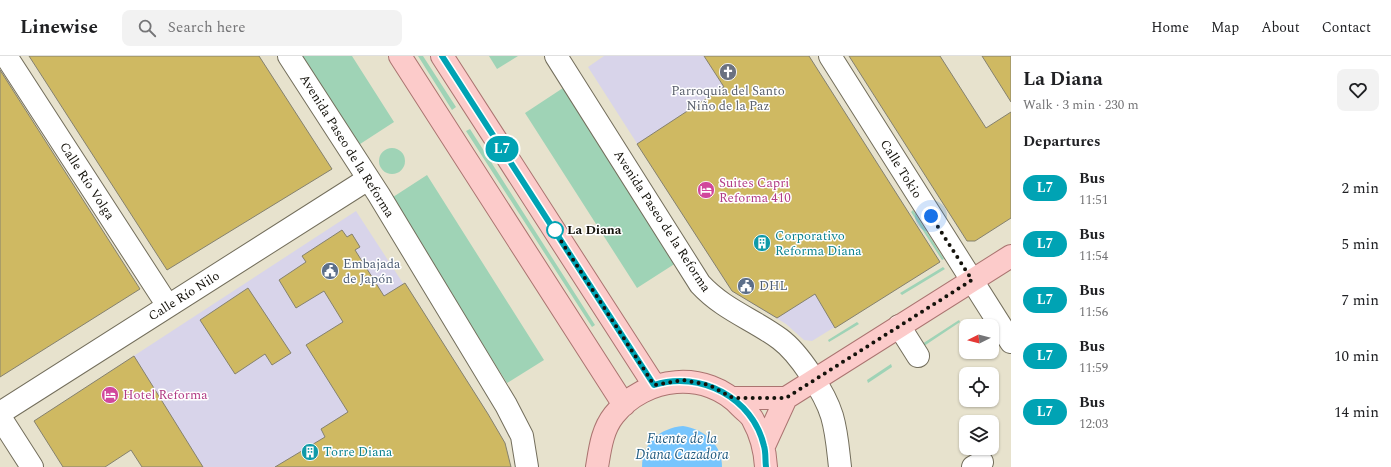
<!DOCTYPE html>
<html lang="en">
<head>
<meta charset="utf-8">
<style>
  body { margin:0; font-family:Spectral,serif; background:#f2f2f2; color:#202124; height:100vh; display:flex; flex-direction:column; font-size:15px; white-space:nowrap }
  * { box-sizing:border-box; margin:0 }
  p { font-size:13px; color:#757577 }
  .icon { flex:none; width:22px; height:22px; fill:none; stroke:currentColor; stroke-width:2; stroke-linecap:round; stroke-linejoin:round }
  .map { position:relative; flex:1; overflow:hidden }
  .drawer { display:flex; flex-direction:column; background:#fff; width:380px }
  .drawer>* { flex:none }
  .badge { padding:0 8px; border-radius:13px; font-size:14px; line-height:26px }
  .needle { width:26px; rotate:264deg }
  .controls { position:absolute; left:959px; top:263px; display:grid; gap:8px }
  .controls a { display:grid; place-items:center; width:40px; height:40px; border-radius:8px; background:#fff; box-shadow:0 1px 3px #0004; font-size:20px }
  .you { position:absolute; width:20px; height:20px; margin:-10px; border:3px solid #fff; border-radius:50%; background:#1a73e8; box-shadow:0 0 0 6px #1a73e833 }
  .map>.badge { position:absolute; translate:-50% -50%; box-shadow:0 0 0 2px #fff }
  h2 { padding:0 12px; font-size:15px; line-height:36px }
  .round { display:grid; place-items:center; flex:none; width:42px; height:42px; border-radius:8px; background:#f2f2f2 }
  .summary { display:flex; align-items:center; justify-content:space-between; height:68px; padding:0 12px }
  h1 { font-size:19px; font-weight:700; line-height:30px }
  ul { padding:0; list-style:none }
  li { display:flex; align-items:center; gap:12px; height:56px; padding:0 12px }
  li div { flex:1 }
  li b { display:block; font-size:15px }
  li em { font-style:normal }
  li .badge { min-width:44px; font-weight:700; text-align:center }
  header { display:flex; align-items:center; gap:24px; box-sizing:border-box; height:56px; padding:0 20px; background:#fff; border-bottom:1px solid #e0e0e0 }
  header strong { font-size:19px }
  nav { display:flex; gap:22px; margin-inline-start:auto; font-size:14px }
  .search { width:280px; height:36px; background:#f2f2f2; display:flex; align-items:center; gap:10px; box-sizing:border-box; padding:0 14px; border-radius:8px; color:#757577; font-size:15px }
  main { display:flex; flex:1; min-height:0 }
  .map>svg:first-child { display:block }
</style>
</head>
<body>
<header>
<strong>Linewise</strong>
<div class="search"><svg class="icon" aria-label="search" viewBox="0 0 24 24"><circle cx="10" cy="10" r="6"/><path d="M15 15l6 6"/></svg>Search here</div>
<nav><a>Home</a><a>Map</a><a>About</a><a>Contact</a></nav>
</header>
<main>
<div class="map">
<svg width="1011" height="411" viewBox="0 0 1011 411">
  <rect width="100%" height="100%" fill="#e7e2cd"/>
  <path fill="#d8d4ea" d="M 604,0 L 809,0 L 940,206 L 812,285 L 804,284 L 786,268 L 743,242 L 729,231 L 588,11 Z
    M 356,155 L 488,358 L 505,387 L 511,411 L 203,411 L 175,366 L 148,384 L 106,318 Z"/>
  <path fill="#9fd3b6" d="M 299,0 L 352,0 L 394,66 L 357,90 Z
    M 418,0 L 423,0 L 456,51 L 452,54 Z
    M 489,0 L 518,0 L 497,13 Z
    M 563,32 L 676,207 L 637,232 L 525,57 Z
    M 470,73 L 595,269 L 592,271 L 466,75 Z
    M379 105a13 13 0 1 1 26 0a13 13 0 1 1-26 0Z
    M 427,119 L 544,304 L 507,327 L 390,143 Z
    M 913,154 L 944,203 L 942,204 L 911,156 Z
    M 943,211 L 945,213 L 902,239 L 900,237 Z
    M 959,264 L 960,266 L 924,290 L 922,288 Z
    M 857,266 L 859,268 L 829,286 L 828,284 Z
    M 891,308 L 892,311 L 868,327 L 867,324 Z"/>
  <path fill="#77c5fd" d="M 683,370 C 704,373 722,388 722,411 L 642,411 C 642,387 660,372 683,370 Z"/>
  <path fill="#cfb962" stroke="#85816e" d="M 29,0 L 259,0 L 332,113 L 167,214 Z
    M 704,0 L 809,0 L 940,206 L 835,272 L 815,238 L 777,262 L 732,235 L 637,88 L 724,31 Z
    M 849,0 L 940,0 L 986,72 L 1011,56 L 1011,162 L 975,185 L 967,185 Z
    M 982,0 L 1011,0 L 1011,46 Z
    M 0,14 L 140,233 L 0,321 Z
    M 342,174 L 347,181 L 352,178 L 360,191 L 355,194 L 384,240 L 405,227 L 488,358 L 505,387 L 511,411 L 275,411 L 325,381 L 321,373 L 348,356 L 306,289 L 343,266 L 324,235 L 296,252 L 279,224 L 306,206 L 302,200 Z
    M 248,232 L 291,297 L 272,309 L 265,298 L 235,318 L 200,264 Z
    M 134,300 L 203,411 L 142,411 L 131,394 L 105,411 L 63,411 L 34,365 Z"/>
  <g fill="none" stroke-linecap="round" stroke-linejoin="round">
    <defs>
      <path id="minor" d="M 6,0 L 168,250
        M 289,0 L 379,139 L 506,349 L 522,380 L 527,411
        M 556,0 L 700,228 C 724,254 753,263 780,283 C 799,297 825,337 832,360 C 837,377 838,394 840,411
        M 830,0 L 1011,286
        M 899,270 L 918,300
        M 0,357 L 368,123
        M 0,361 L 32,411
        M 973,411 L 982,406"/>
      <path id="major" d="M 400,0 L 624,349
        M 442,0 L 654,329
        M 733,342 L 786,342
        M 764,390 L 786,342 L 1011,200
        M 597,411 C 600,393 602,374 614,359 C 645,320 706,313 741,351 C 745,355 751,359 753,364 C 762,380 765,394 766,411"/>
    </defs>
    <use href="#minor" stroke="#736e5c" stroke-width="24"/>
    <use href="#major" stroke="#aa7470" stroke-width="24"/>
    <use href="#minor" stroke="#fff" stroke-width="22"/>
    <use href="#major" stroke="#fccbca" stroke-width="22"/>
  </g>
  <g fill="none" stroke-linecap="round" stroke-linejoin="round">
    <defs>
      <path id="line" d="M 442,0 L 654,329 C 700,314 753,342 764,390 C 766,396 765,404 766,411"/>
    </defs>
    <use href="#line" stroke="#fff" stroke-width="9"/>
    <use href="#line" stroke="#00a3b4" stroke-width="6"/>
    <path stroke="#14120b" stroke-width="4" stroke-dasharray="0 7.2" d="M 555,174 L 552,171 L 654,329 L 683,324 L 709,329 L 733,342 L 786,342 L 972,224 L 931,160"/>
  </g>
  <defs>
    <symbol id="church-disc" viewBox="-11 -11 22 22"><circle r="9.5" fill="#6b7280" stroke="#fff"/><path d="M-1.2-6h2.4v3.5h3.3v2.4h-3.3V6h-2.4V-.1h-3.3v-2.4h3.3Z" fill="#fff"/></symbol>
    <symbol id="hotel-disc" viewBox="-11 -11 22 22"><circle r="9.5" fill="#d1479c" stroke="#fff"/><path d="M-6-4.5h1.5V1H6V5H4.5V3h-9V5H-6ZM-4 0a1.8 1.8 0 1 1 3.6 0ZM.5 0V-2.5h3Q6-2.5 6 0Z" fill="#fff"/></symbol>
    <symbol id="building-disc" viewBox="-11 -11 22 22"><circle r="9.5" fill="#0f9aa8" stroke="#fff"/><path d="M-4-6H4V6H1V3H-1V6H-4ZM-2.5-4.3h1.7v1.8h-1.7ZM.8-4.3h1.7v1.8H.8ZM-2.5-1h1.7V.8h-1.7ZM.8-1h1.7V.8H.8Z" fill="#fff"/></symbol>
    <symbol id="civic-disc" viewBox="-11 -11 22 22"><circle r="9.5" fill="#5c6f8a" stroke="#fff"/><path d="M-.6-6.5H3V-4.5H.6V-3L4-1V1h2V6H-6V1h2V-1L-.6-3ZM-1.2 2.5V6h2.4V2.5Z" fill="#fff"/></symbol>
  </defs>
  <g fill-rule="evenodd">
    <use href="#church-disc" x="718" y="6" width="20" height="20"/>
    <use href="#hotel-disc" x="696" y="124" width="20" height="20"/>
    <use href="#building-disc" x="752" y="177" width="20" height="20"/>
    <use href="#civic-disc" x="320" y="205" width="20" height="20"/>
    <use href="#civic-disc" x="736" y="220" width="20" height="20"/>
    <use href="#hotel-disc" x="100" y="329" width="20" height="20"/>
    <use href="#building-disc" x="300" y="386" width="20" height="20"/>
  </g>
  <circle fill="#fff" stroke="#00a3b4" stroke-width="2" cx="555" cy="174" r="8"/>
  <g text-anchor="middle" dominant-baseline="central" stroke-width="3" stroke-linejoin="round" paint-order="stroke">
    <g font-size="13" fill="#5b616d" stroke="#fff">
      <text x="728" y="35">Parroquia del Santo<tspan x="728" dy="15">Niño de la Paz</tspan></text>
    </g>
    <g font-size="13" fill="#14120b" stroke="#fff">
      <text transform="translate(347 90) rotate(58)">Avenida Paseo de la Reforma</text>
      <text transform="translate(901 113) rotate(58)">Calle Tokio</text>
      <text transform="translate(87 125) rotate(57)">Calle Río Volga</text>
      <text transform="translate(662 165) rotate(57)">Avenida Paseo de la Reforma</text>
      <text transform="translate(184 240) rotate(-32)">Calle Río Nilo</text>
    </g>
    <g font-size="13" fill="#b23c85" stroke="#fff" text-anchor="start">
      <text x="719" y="127">Suites Capri<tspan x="719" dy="15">Reforma 410</tspan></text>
      <text x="123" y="339">Hotel Reforma</text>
    </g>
    <g font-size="13" font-weight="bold" fill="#14120b" stroke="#fff" text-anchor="start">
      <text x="567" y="174">La Diana</text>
    </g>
    <g font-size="13" fill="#0d838f" stroke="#fff" text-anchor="start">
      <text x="775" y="180">Corporativo<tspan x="775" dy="15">Reforma Diana</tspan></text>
      <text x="323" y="396">Torre Diana</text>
    </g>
    <g font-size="13" fill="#4e5e75" stroke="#fff" text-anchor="start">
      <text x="343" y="208">Embajada<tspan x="343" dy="15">de Japón</tspan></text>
      <text x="759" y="230">DHL</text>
    </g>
    <g font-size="14" font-style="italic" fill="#245d82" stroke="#fff">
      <text x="682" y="382">Fuente de la<tspan x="682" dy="16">Diana Cazadora</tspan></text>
    </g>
  </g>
</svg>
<div class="controls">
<a><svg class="needle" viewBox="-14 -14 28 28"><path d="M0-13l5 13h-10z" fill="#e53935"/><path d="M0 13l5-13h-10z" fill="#757577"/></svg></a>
<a><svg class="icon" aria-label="locate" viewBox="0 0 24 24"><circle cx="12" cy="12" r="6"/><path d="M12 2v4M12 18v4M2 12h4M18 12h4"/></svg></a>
<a><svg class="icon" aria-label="layers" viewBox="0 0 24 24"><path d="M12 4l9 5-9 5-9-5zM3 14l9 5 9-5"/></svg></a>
</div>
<div class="you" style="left:931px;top:160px"></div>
<b class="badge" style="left:502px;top:93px;background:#00a3b4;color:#fff">L7</b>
</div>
<section class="drawer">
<div class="summary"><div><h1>La Diana</h1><p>Walk · 3 min · 230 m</p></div><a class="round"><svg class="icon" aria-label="heart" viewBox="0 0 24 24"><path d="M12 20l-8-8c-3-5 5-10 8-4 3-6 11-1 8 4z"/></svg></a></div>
<h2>Departures</h2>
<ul>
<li><span class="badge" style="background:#00a3b4;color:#fff">L7</span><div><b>Bus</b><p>11:51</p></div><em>2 min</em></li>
<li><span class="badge" style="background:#00a3b4;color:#fff">L7</span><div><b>Bus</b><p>11:54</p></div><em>5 min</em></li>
<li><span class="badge" style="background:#00a3b4;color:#fff">L7</span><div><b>Bus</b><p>11:56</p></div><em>7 min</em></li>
<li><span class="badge" style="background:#00a3b4;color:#fff">L7</span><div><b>Bus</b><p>11:59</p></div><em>10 min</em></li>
<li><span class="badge" style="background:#00a3b4;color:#fff">L7</span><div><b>Bus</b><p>12:03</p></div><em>14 min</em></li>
</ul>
</section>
</main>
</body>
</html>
